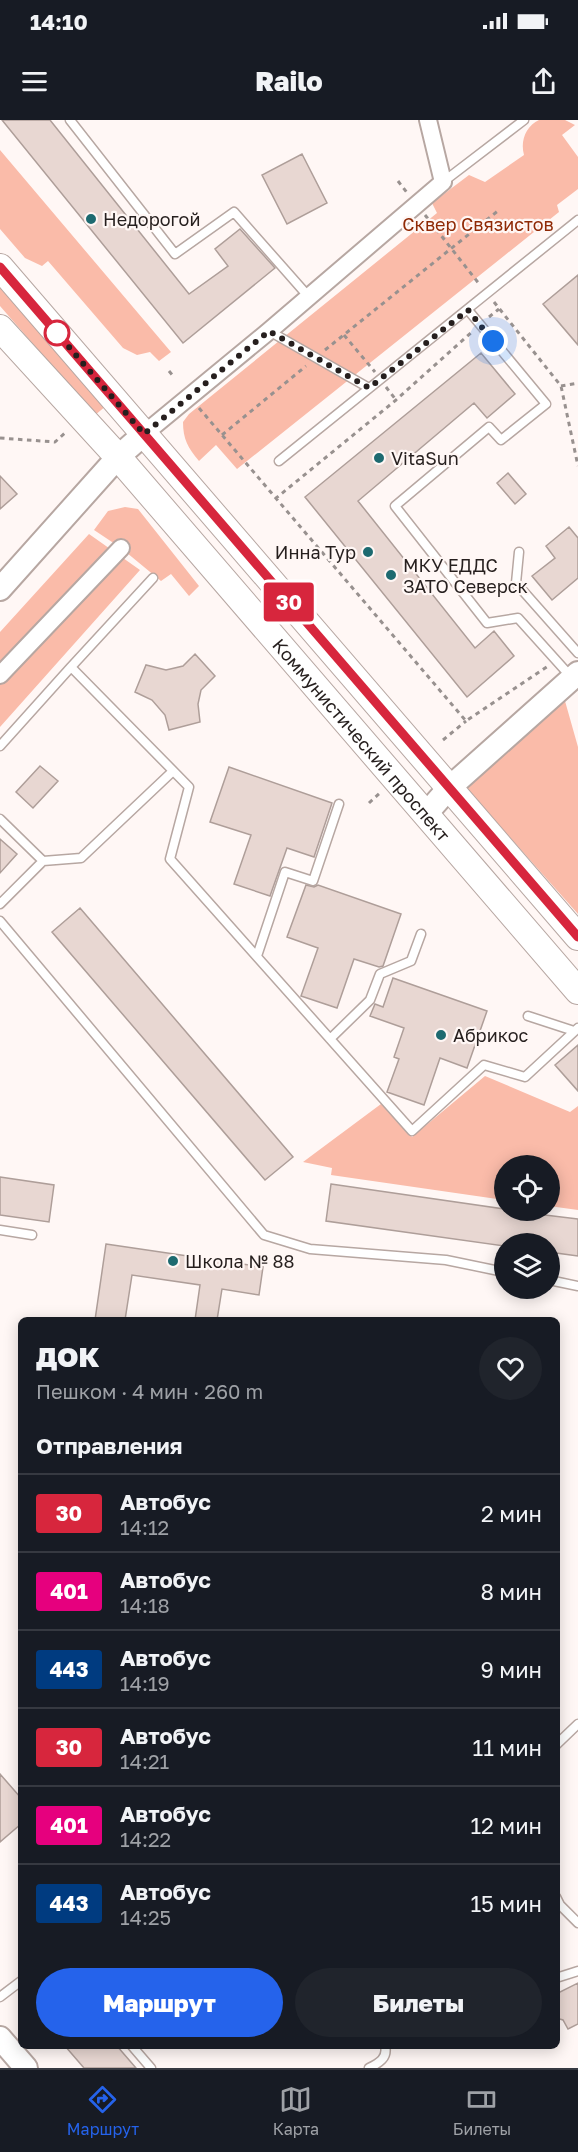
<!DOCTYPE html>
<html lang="ru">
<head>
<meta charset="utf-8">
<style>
  body { margin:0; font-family:"Golos Text",sans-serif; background:#20242c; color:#f1f3f6; height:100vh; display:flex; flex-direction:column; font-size:22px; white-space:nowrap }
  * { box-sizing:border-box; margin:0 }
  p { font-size:20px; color:#9ea1a6 }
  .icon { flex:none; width:33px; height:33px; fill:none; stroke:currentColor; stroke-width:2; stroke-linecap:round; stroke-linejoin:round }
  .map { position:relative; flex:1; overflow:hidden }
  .drawer { position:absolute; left:18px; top:1197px; width:542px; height:732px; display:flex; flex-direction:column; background:#171b24; border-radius:9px; box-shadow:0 3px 15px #0003 }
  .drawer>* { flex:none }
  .badge { padding:0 12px; border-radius:4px; font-size:21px; line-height:39px }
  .buttons { position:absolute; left:494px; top:1035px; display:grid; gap:12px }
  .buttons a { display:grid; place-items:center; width:66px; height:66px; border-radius:50%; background:#171b24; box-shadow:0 3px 15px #0003; font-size:30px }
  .you { position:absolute; width:30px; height:30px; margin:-15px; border:4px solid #fff; border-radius:50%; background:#1a73e8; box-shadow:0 0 0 9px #1a73e833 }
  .map>.badge { position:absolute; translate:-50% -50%; box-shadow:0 0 0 3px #fff }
  h2 { padding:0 18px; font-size:22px; line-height:54px }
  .round { display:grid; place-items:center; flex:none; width:63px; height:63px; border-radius:32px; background:#20242c }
  .overview { display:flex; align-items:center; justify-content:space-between; height:102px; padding:0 18px }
  h1 { font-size:28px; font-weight:800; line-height:45px }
  .cta { display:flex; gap:12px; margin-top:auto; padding:12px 18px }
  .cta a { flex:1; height:69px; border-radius:36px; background:#2563eb; color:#fff; font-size:24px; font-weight:800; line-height:69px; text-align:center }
  .cta a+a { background:#20242c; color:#f1f3f6 }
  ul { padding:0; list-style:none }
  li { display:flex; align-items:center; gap:18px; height:78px; padding:0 18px; border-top:2px solid #363941 }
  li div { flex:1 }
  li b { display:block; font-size:22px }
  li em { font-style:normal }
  li .badge { min-width:66px; font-weight:700; text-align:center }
  .status { display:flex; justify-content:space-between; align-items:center; height:42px; padding:0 30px; background:#171b24; direction:ltr }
  .status svg { height:16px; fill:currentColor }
  header { display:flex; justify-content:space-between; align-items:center; height:78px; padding:0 18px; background:#171b24; font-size:27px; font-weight:800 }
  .tab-bar { display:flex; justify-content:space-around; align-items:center; height:84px; border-top:2px solid #363941; background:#171b24; font-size:16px; color:#9ea1a6 }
  .tab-bar a { display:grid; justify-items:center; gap:3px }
  .tab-bar .selected { color:#2563eb }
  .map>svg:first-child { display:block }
</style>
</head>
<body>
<div class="status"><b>14:10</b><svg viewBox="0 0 49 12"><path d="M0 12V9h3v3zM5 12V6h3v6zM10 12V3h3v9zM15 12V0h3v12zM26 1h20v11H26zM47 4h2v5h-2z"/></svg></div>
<header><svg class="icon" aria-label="menu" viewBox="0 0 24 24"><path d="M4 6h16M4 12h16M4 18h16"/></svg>Railo<svg class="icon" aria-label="share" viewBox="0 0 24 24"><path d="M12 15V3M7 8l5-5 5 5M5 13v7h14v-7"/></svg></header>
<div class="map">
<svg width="578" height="1948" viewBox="0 0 578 1948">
  <rect width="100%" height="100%" fill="#fff7f5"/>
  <path fill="#fabba9" d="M 539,0 L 565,0 L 575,5 L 562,15 L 578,37 L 578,69 L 557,85 L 559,92 L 237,349 L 216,325 L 199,341 C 188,328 183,319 183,302 L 189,294 L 437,93 L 432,83 L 469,55 L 485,62 L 524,35 C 520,21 526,6 539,0 Z
    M 0,30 L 171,232 L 159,241 L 150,232 L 137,235 L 123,228 L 48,141 L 42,146 L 25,138 L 0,109 Z
    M 0,164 L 106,286 L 95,295 L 0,186 Z
    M 125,387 L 138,389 L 199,466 L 189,476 L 171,454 L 161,461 L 121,428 L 94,410 L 108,391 Z
    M 89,414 L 140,450 L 0,607 L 0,512 Z
    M 565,581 L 578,627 L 578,794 L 466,668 Z
    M 485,956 L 570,992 L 578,986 L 578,1090 L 549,1086 L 549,1046 L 504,1046 L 504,1080 L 331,1055 L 332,1048 L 303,1042 L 381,984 L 412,1017 Z"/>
  <path fill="#e8d7d2" stroke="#ae9e99" stroke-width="1.5" d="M 2,0 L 50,0 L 189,174 L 228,146 L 215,129 L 240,109 L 275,148 L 183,223 Z
    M 302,34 L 327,83 L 287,104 L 262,55 Z
    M 578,155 L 578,225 L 543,184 Z
    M 481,233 L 515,274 L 487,298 L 474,283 L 358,381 L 475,528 L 494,511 L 514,536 L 467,577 L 305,377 Z
    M 508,353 L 526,374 L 515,384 L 497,363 Z
    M 0,356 L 17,374 L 0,389 Z
    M 569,407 L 578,418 L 578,458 L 552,480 L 532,456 L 555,438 L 546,426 Z
    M 195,534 L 215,556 L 201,570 L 198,584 L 200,602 L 169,610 L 165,595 L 152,580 L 135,572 L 146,545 L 166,550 L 183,546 Z
    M 40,646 L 58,661 L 33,688 L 16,672 Z
    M 229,647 L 332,683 L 314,737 L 287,728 L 270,776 L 234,764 L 251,715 L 210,702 Z
    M 0,719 L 17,734 L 0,753 Z
    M 306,765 L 314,767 L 318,765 L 401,794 L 383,846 L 379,847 L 354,839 L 337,888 L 301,876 L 318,828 L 287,817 Z
    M 80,788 L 293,1037 L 265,1060 L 52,812 Z
    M 393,858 L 487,891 L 467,948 L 440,938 L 424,985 L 387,972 L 399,939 L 394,937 L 404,908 L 370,896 L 375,884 L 383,887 Z
    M 578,925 L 578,971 L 555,945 Z
    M 0,1057 L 54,1065 L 49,1102 L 0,1095 Z
    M 331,1064 L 504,1089 L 504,1090 L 578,1099 L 578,1136 L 549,1132 L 549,1124 L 504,1124 L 504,1126 L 326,1101 Z
    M 106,1124 L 263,1147 L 259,1175 L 222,1169 L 217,1200 L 195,1200 L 200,1165 L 132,1155 L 125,1200 L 95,1200 Z
    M 0,1654 L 21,1678 L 21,1704 L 0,1722 Z
    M 578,1863 L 578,1904 L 568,1909 L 563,1900 L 556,1898 L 556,1874 Z
    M 65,1926 L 117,1926 L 136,1948 L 84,1948 Z"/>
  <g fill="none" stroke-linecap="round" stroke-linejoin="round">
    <defs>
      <path id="lane" d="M 70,0 L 175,134 L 234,92 L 308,176
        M 443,62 L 524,0
        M 468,190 L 546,284 L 501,320 L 489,307 L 395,386 L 487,503 L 518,498 L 572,558
        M 269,211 L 369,268
        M 279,341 L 578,100
        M 519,432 L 516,463 L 578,533
        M 71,547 L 153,458
        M 0,626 L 71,547 L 189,667 L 170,739 L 412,1011 L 484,945 L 525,957 L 578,908
        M 0,699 L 43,741 L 0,784
        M 43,741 L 81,738 L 173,651
        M 0,801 L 264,1115 L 310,1129 L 446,1140 L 504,1152
        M 257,836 L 285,752 L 313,761 L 339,684
        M 528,896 L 574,911
        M 330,919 L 370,880 L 380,854 L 411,841 L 421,814
        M 0,1110 L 32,1115
        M 549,1160 L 578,1166
        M 556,1625 L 578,1604
        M 556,1777 L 560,1785 L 578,1803
        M 556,1858 L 578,1851
        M 0,1877 L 21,1861
        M 132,1926 L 151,1948
        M 369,1948 C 379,1943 388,1938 385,1926"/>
      <path id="street" d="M 144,314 L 269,211 L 443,62 L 428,0
        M 0,555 L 121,428"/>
      <path id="secondary" d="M 0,469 L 118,337 L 144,314
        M 426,694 L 448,669 L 578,553
        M 0,1918 L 26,1948"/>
      <g id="primary">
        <path d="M 0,147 L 578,817"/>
        <path id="s1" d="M 0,208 L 118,337 L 578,871"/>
      </g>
    </defs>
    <use href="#lane" stroke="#b7a7a2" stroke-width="11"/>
    <use href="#street" stroke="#b7a7a2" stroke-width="20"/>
    <use href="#secondary" stroke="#b7a7a2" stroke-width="26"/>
    <use href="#primary" stroke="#b7a7a2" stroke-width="28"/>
    <path stroke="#98918f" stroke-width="3" stroke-dasharray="4.5 4.5" stroke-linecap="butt" d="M 398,61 L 408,74
      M 425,95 L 480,165
      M 494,182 L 561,266 L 578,346
      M 489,197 L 499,189
      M 344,215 L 375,252
      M 325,230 L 499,90
      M 169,251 L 174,257
      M 561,266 L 578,263
      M 386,267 L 396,280
      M 199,288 L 466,601 L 548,546
      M 222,315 L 306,246
      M 0,318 L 55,322 L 65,313
      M 275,379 L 396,280 L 473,211
      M 443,620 L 466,601
      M 369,683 L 382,671"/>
    <use href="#lane" stroke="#fff" stroke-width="8"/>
    <use href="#street" stroke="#fff" stroke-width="16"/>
    <use href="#secondary" stroke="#fff" stroke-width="22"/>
    <use href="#primary" stroke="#fff" stroke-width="26"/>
  </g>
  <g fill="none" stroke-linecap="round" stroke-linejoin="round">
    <defs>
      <path id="line" d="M 0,147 L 578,817"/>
    </defs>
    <use href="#line" stroke="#fff" stroke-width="14"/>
    <use href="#line" stroke="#d7263d" stroke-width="9"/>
    <path stroke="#261f1e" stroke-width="6" stroke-dasharray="0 10.8" d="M 57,213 L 56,212 L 144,314 L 269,211 L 369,268 L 468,190 L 493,221"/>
  </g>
  <g fill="#1d6a70" stroke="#fff7f5" stroke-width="2">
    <circle cx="91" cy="99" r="6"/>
    <circle cx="379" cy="338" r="6"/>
    <circle cx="368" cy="432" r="6"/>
    <circle cx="391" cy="455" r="6"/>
    <circle cx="441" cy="915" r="6"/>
    <circle cx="173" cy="1141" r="6"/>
  </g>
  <circle fill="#fff" stroke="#d7263d" stroke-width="3" cx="57" cy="213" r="12"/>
  <g text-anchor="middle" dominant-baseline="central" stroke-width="4.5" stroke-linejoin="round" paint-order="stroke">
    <g font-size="18" fill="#261f1e" stroke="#fff7f5" text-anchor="start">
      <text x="103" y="99">Недорогой</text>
      <text x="391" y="338">VitaSun</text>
      <text x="356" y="432" text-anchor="end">Инна Тур</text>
      <text x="403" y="445">МКУ ЕДДС<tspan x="403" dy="21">ЗАТО Северск</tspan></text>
      <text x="453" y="915">Абрикос</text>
      <text x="185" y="1141">Школа № 88</text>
    </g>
    <g font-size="18" fill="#8f2905" stroke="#fff7f5">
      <text x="478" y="104">Сквер Связистов</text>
    </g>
    <g font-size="18" fill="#261f1e" stroke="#fff7f5">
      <text stroke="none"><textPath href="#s1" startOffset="548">Коммунистический проспект</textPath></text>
    </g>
  </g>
</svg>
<div class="buttons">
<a><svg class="icon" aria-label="locate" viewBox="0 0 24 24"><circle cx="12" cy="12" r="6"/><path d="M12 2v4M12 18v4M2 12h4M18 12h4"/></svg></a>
<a><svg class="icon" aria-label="layers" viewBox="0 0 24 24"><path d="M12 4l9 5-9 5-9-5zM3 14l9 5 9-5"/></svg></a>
</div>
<div class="you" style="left:493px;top:221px"></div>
<b class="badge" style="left:289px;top:482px;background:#d7263d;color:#fff">30</b>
<section class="drawer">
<div class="overview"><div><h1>ДОК</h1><p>Пешком · 4 мин · 260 m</p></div><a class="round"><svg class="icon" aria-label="heart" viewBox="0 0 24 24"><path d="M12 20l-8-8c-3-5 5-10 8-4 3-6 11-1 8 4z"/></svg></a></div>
<h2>Отправления</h2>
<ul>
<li><span class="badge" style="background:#d7263d;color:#fff">30</span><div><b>Автобус</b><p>14:12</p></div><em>2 мин</em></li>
<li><span class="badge" style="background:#e6007e;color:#fff">401</span><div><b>Автобус</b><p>14:18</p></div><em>8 мин</em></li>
<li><span class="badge" style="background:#003b80;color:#fff">443</span><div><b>Автобус</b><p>14:19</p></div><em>9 мин</em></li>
<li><span class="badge" style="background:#d7263d;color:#fff">30</span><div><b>Автобус</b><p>14:21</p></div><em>11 мин</em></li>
<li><span class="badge" style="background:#e6007e;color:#fff">401</span><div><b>Автобус</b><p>14:22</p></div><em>12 мин</em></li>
<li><span class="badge" style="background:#003b80;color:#fff">443</span><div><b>Автобус</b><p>14:25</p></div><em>15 мин</em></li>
</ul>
<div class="cta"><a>Маршрут</a><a>Билеты</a></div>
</section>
</div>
<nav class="tab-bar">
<a class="selected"><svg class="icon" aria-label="directions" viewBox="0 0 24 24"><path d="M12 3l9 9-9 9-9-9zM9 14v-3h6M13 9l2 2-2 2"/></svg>Маршрут</a>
<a><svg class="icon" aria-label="map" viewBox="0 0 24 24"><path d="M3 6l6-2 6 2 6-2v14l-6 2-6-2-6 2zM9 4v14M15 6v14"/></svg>Карта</a>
<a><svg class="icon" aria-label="tickets" viewBox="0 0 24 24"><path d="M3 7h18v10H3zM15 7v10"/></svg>Билеты</a>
</nav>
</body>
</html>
